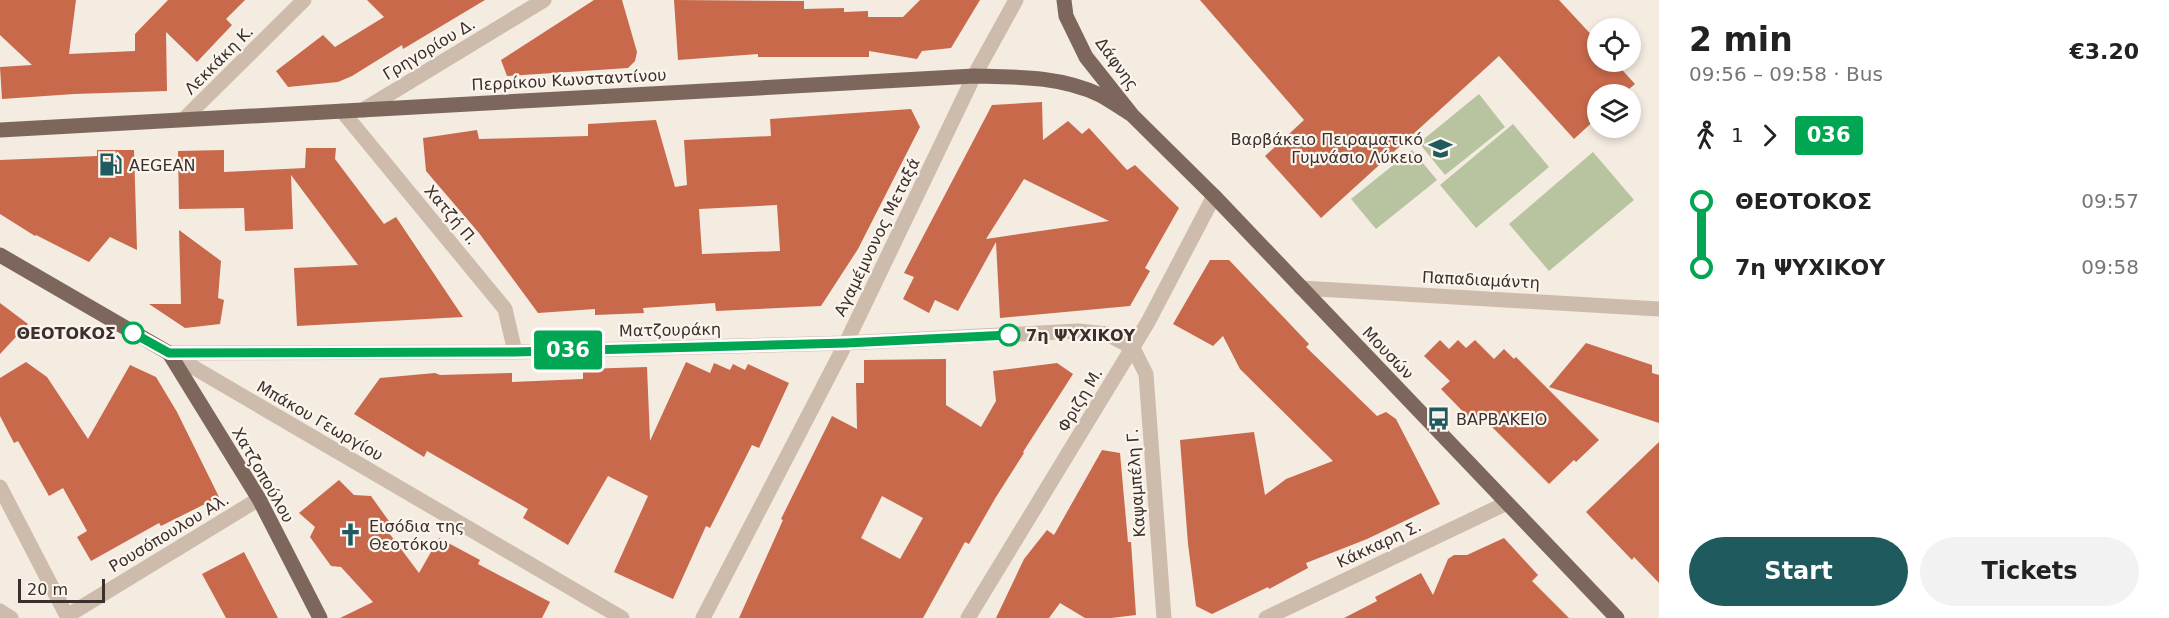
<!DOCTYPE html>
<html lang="en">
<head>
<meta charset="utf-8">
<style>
  body { margin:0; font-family:"DejaVu Sans",sans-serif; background:#f2f2f2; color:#222; height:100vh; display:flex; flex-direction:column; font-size:22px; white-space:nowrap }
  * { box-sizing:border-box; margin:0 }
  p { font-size:20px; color:#767676 }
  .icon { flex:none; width:33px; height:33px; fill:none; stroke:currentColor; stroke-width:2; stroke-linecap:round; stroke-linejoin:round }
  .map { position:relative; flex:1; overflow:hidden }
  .side { display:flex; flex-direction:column; background:#fff; width:510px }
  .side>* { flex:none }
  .badge { padding:0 12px; border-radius:4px; font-size:21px; line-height:39px }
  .tools { position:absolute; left:1587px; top:18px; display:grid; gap:12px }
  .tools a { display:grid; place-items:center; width:54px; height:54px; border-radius:50%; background:#fff; box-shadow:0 3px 9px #0003; font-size:30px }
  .scale { position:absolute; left:18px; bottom:15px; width:87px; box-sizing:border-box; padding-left:6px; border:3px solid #3b302b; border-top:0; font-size:16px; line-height:21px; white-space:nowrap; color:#3b302b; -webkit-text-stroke:4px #fbf5ee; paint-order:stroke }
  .map>.badge { position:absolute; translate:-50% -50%; box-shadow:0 0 0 3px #fff }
  .legs { display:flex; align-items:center; gap:9px; height:66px; padding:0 30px; font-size:20px }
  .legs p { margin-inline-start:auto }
  .headline { display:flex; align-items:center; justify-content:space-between; height:102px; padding:0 30px }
  h1 { font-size:33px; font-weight:800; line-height:45px }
  .cta { display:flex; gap:12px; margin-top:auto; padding:12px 30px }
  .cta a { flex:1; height:69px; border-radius:36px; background:#1f5a5e; color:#fff; font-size:24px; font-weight:800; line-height:69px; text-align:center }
  .cta a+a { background:#f2f2f2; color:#222 }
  ul { padding:0 30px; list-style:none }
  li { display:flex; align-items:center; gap:21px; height:66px; font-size:22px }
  li i { display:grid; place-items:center; width:9px; height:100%; margin:0 8px; background:currentColor }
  li i::after { content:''; width:15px; height:15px; margin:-8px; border:4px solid; border-radius:50%; background:#fff }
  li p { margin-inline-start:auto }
  li:first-child i { background:linear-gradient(#0000 50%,currentColor 0) }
  li:last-child i { background:linear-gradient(currentColor 50%,#0000 0) }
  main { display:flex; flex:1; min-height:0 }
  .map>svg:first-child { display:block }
</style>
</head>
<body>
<main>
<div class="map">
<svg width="1659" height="618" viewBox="0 0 1659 618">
  <rect width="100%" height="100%" fill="#f4ebe1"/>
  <path fill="#b8c4a0" d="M 1479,94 L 1505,127 L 1445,175 L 1419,143 Z
    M 1513,124 L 1549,167 L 1476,228 L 1440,185 Z
    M 1412,150 L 1437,180 L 1376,229 L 1351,199 Z
    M 1593,152 L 1634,200 L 1549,271 L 1509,224 Z"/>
  <path fill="#c8694b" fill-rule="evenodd" d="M 0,0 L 76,0 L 69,54 L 135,51 L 135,34 L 168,0 L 245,0 L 226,19 L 232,25 L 197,62 L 166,32 L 167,91 L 74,94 L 2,99 L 0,67 L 32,65 L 0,35 Z
    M 367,0 L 485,0 L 403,49 L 402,45 L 352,76 L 338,82 L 288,87 L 276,71 L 323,35 L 335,47 L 384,17 Z
    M 594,0 L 622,0 L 637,52 L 635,61 L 628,68 L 507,76 L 501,60 Z
    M 674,0 L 804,1 L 804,9 L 844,8 L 844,12 L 868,11 L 868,17 L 903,17 L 920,0 L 980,0 L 951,48 L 922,51 L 917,59 L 869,51 L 869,57 L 758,57 L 758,54 L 678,60 Z
    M 1200,0 L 1559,0 L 1598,42 L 1598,62 L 1615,62 L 1635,84 L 1623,94 L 1598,94 L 1598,117 L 1574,139 L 1499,56 L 1321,218 L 1265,156 L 1304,120 Z
    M 1042,102 L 1043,140 L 1068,121 L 1082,134 L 1089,128 L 1127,170 L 1135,165 L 1179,208 L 1145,268 L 1150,271 L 1130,306 L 1000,318 L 996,242 L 958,311 L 935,300 L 929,313 L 903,299 L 914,277 L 904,273 L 992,105 ZM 1024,179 L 1109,221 L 986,239 Z
    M 911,109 L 920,127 L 858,249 L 821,306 L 716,311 L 715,303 L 643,308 L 644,313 L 595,315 L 595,309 L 538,313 L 479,233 L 426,171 L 423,138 L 477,130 L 479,139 L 588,136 L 588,124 L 656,120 L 675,187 L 687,185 L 684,140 L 771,136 L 770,119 ZM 777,205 L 780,251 L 702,254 L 699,209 Z
    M 306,148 L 336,148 L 335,159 L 384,224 L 396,217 L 463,317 L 297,326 L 294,268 L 358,265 L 291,175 L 293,229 L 245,231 L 244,208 L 179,209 L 178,151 L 224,150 L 224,172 L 305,168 Z
    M 97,150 L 134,150 L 137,250 L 110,237 L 89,262 L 36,235 L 35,236 L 0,214 L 0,160 L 97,156 Z
    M 179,230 L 221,261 L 218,298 L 224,300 L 220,324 L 185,328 L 149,304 L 181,304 Z
    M 1210,260 L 1229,260 L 1309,344 L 1306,347 L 1377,416 L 1386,412 L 1396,419 L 1440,504 L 1367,539 L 1306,563 L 1308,568 L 1269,589 L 1268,587 L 1212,614 L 1196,606 L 1188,544 L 1180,440 L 1254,432 L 1265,495 L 1286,479 L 1333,461 L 1240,369 L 1223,336 L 1213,346 L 1173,324 Z
    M 0,303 L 28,324 L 0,354 Z
    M 1440,340 L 1449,349 L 1458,340 L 1466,348 L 1475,340 L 1494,359 L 1504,349 L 1514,359 L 1516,357 L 1599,440 L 1576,462 L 1574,460 L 1549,484 L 1483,418 L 1476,425 L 1441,389 L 1450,381 L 1424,356 Z
    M 1586,343 L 1652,365 L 1652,373 L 1659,375 L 1659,423 L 1549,387 Z
    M 946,359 L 946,405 L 981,427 L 996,401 L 993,371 L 1057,363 L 1073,374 L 1023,452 L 1024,453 L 996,497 L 969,544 L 965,542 L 923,618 L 739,618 L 783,520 L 781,519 L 832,416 L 857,429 L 856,383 L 864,383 L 864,360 ZM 882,496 L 923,518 L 900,559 L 861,538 Z
    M 26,362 L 47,377 L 88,439 L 130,365 L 156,377 L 177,412 L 219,497 L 161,526 L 159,523 L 91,561 L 77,537 L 87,531 L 63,488 L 49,496 L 18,441 L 14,443 L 0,416 L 0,378 Z
    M 686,362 L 710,373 L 714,363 L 730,370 L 733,364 L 745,370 L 748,364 L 789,383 L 759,448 L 752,445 L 710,528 L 706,526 L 673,599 L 614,572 L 648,496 L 608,476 L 568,545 L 523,518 L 528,509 L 427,451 L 424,457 L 354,414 L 380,378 L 435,373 L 440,375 L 512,373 L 512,382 L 583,379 L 583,369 L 647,367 L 650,441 Z
    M 1659,442 L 1659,583 L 1634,557 L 1632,560 L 1586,512 Z
    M 1102,450 L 1120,453 L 1128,542 L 1131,542 L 1136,615 L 1111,618 L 1085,618 L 1060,603 L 1049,618 L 996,618 L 1024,559 L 1047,530 L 1054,535 Z
    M 339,480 L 354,495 L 371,496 L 391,524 L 389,533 L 419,573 L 439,538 L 480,560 L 478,564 L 550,602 L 542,618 L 340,618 L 373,602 L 341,567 L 331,566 L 310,537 L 315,527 L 299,513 Z
    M 1504,538 L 1538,575 L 1532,581 L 1569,618 L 1344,618 L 1377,601 L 1375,597 L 1421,573 L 1433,595 L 1448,559 L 1454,555 L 1467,555 Z
    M 244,552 L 278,618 L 226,618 L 202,574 Z"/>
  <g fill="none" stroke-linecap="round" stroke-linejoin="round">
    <path stroke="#cdbbac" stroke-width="15" d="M 363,110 L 544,0
      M 342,111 L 505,309 L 515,352
      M 184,119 L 304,0
      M 1301,288 L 1659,309
      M 1133,348 L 1146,374 L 1164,618
      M 169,353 L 515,352 L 846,343 L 1078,331 L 1107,334 L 1133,348
      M 169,353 L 622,618
      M 0,487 L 68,618
      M 0,611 L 11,618
      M 67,616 L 259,499
      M 703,618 L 846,343 L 974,76 L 1016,0
      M 968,618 L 1148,322 L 1214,196
      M 1266,618 L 1507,503"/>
    <path stroke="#7d675c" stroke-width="15" d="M 1064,0 L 1066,16 L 1086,57 L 1132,115 L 1214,196 L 1617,618
      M 0,130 L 974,76 C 1017,77 1060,76 1100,95 C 1111,101 1121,108 1132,115
      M 0,255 L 169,353 L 259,499 L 320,618"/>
  </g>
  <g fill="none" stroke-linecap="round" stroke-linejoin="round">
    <defs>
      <path id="line-1" d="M 133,333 L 169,353 L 515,352 L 846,343 L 1009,335"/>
    </defs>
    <use href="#line-1" stroke="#fff" stroke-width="14"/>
    <use href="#line-1" stroke="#00a651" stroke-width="9"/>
  </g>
  <defs>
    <symbol id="school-bare" viewBox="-9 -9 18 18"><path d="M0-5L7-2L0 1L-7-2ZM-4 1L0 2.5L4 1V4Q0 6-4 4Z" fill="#1f5a5e" stroke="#fbf5ee" stroke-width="2.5" paint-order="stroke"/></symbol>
    <symbol id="fuel-bare" viewBox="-9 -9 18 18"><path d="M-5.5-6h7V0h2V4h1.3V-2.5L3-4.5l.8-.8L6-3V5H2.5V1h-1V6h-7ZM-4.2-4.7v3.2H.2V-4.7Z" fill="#1f5a5e" stroke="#fbf5ee" stroke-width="2.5" paint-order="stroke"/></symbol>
    <symbol id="bus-bare" viewBox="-9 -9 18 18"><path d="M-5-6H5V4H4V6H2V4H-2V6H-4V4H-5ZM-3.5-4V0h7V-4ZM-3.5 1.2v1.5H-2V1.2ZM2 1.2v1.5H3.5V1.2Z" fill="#1f5a5e" stroke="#fbf5ee" stroke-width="2.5" paint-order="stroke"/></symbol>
    <symbol id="church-bare" viewBox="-9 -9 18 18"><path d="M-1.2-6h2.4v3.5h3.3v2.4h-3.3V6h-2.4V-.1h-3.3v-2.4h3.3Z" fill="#1f5a5e" stroke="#fbf5ee" stroke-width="2.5" paint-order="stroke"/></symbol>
  </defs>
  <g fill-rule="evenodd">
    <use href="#school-bare" x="1424" y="132" width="33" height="33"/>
    <use href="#fuel-bare" x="94" y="148" width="33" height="33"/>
    <use href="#bus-bare" x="1422" y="402" width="33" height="33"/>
    <use href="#church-bare" x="334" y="518" width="33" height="33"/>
  </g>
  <g fill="#fff" stroke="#00a651" stroke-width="3">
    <circle cx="133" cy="333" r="10"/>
    <circle cx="1009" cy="335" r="10"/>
  </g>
  <g text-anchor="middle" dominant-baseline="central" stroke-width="4.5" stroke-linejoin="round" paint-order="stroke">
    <g font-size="16" fill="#3b302b" stroke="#fbf5ee">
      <text transform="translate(429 49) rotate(-31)">Γρηγορίου Δ.</text>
      <text transform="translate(219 60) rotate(-45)">Λεκκάκη Κ.</text>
      <text transform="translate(1117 64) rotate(54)">Δάφνης</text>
      <text transform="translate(569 80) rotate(-3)">Περρίκου Κωνσταντίνου</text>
      <text transform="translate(451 215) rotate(50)">Χατζή Π.</text>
      <text transform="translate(877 237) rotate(-64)">Αγαμέμνονος Μεταξά</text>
      <text transform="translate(1481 280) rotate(3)">Παπαδιαμάντη</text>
      <text transform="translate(670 330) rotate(-1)">Ματζουράκη</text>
      <text transform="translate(1388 353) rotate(46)">Μουσών</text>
      <text transform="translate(1080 400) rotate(-59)">Φριζη Μ.</text>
      <text transform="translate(320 421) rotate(30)">Μπάκου Γεωργίου</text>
      <text transform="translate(263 475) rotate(60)">Χατζοπούλου</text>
      <text transform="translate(1136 483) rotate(-94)">Καψαμπέλη Γ.</text>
      <text transform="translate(169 533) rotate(-31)">Ρουσόπουλου Αλ.</text>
      <text transform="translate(1379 544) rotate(-25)">Κάκκαρη Σ.</text>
    </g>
    <g font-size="16" fill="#3b302b" stroke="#fbf5ee" text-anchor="start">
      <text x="1423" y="139" text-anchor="end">Βαρβάκειο Πειραματικό<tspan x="1423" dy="18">Γυμνάσιο Λύκειο</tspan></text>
      <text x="129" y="165">AEGEAN</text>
      <text x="1456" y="419">ΒΑΡΒΑΚΕΙΟ</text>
      <text x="369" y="526">Εισόδια της<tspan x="369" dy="18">Θεοτόκου</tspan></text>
    </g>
    <g font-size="16" font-weight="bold" fill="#3b302b" stroke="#fbf5ee" text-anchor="end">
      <text x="116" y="333">ΘΕΟΤΟΚΟΣ</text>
      <text x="1026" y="335" text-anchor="start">7η ΨΥΧΙΚΟΥ</text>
    </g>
  </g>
</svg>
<div class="tools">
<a><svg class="icon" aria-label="locate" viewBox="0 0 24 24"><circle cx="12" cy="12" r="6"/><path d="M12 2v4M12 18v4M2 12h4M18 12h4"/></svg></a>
<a><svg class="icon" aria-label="layers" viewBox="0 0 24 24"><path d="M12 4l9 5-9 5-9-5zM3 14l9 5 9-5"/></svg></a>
</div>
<div class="scale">20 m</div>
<b class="badge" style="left:568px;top:350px;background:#00a651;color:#fff">036</b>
</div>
<section class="side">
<div class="headline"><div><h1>2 min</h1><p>09:56 – 09:58 · Bus</p></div><b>€3.20</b></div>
<div class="legs"><svg class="icon" aria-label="walk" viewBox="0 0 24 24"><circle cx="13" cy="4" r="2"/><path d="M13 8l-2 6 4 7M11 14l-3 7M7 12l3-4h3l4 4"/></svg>1<svg class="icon" aria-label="forward" viewBox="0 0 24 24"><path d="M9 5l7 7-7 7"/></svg><b class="badge" style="background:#00a651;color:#fff">036</b></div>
<ul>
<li><i style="color:#00a651"></i><b>ΘΕΟΤΟΚΟΣ</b><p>09:57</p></li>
<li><i style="color:#00a651"></i><b>7η ΨΥΧΙΚΟΥ</b><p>09:58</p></li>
</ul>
<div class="cta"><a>Start</a><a>Tickets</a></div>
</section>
</main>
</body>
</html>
